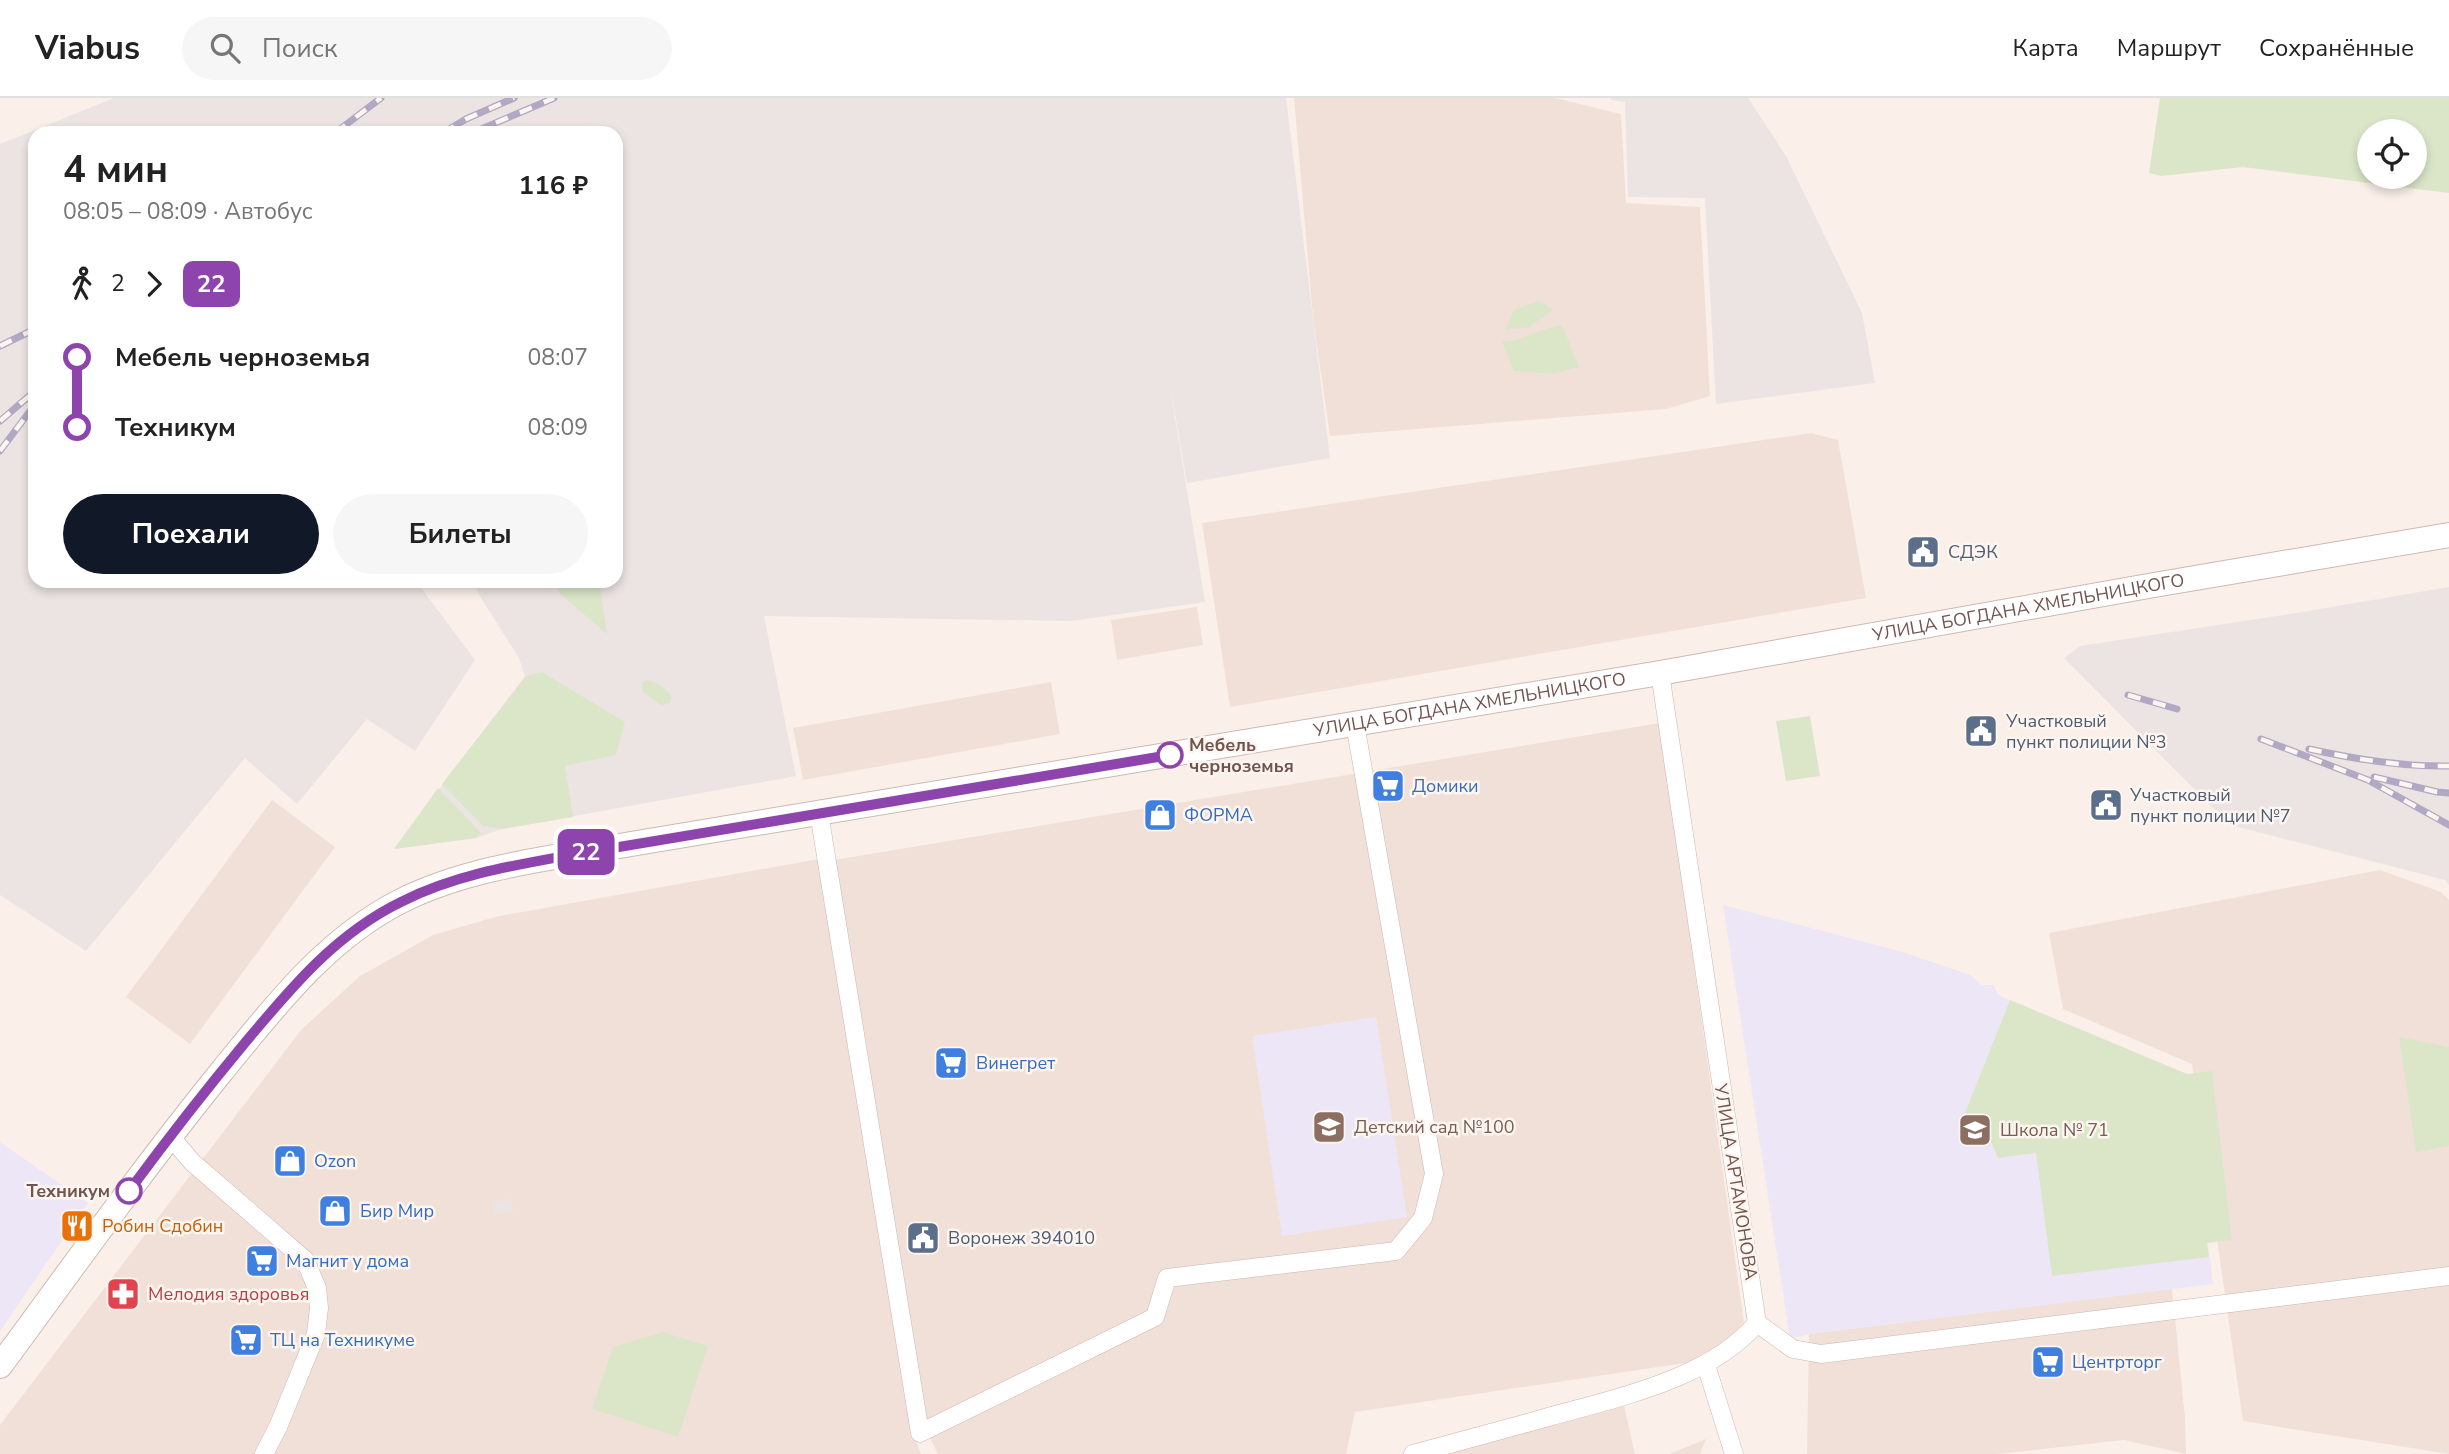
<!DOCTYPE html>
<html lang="ru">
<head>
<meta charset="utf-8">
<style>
  body { margin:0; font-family:"Nunito Sans",sans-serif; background:#f6f6f6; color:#222; height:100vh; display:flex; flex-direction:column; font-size:26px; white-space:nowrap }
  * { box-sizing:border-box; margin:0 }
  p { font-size:23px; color:#767676 }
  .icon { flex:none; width:38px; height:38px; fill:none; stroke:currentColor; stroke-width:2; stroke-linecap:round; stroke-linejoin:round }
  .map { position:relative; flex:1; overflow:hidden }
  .details { position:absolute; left:28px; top:28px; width:595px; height:462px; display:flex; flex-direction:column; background:#fff; border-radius:21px; box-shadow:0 4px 10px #0003 }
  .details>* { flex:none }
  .badge { padding:0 14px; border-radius:10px; font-size:24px; line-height:46px }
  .controls { position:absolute; left:2357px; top:21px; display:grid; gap:14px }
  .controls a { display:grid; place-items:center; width:70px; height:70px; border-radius:50%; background:#fff; box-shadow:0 4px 10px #0003; font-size:35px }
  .map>.badge { position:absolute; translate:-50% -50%; box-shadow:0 0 0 4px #fff }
  .legs { display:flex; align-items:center; gap:10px; height:77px; padding:0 35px; font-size:23px }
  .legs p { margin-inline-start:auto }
  .head { display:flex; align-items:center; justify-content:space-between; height:119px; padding:0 35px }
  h1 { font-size:38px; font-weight:700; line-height:52px }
  .primary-button { display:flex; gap:14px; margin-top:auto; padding:14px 35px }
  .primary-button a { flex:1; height:80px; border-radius:42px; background:#111827; color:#fff; font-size:28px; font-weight:700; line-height:80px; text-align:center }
  .primary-button a+a { background:#f6f6f6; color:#222 }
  ul { padding:0 35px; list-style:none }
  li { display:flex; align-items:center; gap:24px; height:70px; font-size:26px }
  li i { display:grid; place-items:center; width:10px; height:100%; margin:0 9px; background:currentColor }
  li i::after { content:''; width:18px; height:18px; margin:-9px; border:5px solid; border-radius:50%; background:#fff }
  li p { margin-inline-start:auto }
  li:first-child i { background:linear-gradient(#0000 50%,currentColor 0) }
  li:last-child i { background:linear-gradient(currentColor 50%,#0000 0) }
  header { display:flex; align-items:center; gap:42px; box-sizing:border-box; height:98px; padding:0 35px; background:#fff; border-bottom:2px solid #e0e0e0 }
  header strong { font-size:33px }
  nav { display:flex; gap:38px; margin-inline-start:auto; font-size:24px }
  .search { width:490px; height:63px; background:#f6f6f6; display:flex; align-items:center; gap:18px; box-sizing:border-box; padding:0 24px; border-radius:38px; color:#767676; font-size:26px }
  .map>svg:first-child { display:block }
</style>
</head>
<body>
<header>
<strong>Viabus</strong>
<div class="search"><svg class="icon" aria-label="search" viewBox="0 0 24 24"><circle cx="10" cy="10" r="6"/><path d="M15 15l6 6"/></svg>Поиск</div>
<nav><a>Карта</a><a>Маршрут</a><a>Сохранённые</a></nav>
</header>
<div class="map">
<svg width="2449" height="1356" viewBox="0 0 2449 1356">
  <rect width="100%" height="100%" fill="#faf0e9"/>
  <path fill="#f1e0d8" d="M 1294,0 L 1555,0 L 1621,16 L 1626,105 L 1700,109 L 1710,298 L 1666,311 L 1330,338 L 1313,220 Z
    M 1811,335 L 1838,342 L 1866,500 L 1230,609 L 1202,425 Z
    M 1197,509 L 1203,547 L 1117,562 L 1111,522 Z
    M 1051,584 L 1060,636 L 803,682 L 793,630 Z
    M 1660,625 L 1744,1225 L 1705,1262 L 1355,1314 L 1346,1356 L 938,1356 L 930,1340 L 834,762 Z
    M 272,702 L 335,749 L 190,946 L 126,899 Z
    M 819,761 L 917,1345 L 921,1356 L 0,1356 L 0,1327 L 301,932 L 360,878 L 433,837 L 499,818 Z
    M 2380,772 L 2441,794 L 2449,802 L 2449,1356 L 2243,1323 L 2192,966 L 2063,911 L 2049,835 Z
    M 2172,1191 L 2185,1319 L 2186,1356 L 2124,1342 L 1998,1356 L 1807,1356 L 1809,1236 Z
    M 1623,1303 L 1635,1356 L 1448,1356 Z
    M 1706,1341 L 1700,1356 L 1669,1356 Z"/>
  <path fill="#ebe4e2" d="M 114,0 L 1286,0 L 1330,360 L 1187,385 L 1168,276 L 1205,504 L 1071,523 L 764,518 L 796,678 L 502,731 L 476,740 L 394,751 L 525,578 L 519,560 L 481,500 L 473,483 L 616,483 L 616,35 L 35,35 L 35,483 L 416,483 L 475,562 L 415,653 L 367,621 L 297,706 L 245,660 L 86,853 L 0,797 L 0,46 Z
    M 1611,0 L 1748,0 L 1786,58 L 1862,215 L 1875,285 L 1716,306 L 1705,100 L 1628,99 L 1625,4 L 1611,2 Z
    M 2449,489 L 2449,787 L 2445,782 L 2230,727 L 2064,560 L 2080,548 L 2290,516 Z
    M 511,1101 L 513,1114 L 495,1117 L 492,1104 Z"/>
  <path fill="#ede6f7" d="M 1723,807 L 1903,854 L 1970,877 L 1982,887 L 1994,887 L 1998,897 L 2187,976 L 2213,1186 L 1809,1236 L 1790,1241 Z
    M 1376,919 L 1407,1119 L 1282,1138 L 1252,938 Z
    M 0,1044 L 88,1105 L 0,1233 Z"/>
  <path fill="#dbe6c9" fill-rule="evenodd" d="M 2160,0 L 2449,0 L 2449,95 L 2243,69 L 2161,78 L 2149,75 ZM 2370,33 L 2415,33 L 2415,79 L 2370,79 Z
    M 1538,203 L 1554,211 L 1529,229 L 1505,232 L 1514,212 Z
    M 1562,227 L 1579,269 L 1552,276 L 1514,273 L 1502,244 C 1524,243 1540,230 1562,227 Z
    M 561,483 L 599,483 L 607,536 L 561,497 L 555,486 Z
    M 542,574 L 625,624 L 616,657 L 565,668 L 573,719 L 502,731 L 483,728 L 442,686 L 526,578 Z
    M 647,582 C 655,583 669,592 672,600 L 670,605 L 661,607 L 643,594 L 642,585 Z
    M 1810,618 L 1820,678 L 1786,683 L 1776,623 Z
    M 438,690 L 481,735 L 476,740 L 394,751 Z
    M 2010,902 L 2187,976 L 2212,973 L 2232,1142 L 2207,1145 L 2209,1159 L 2052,1178 L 2036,1055 L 1998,1060 L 1990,1041 L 1959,1030 Z
    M 2399,939 L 2449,949 L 2449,1048 L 2416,1054 Z
    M 663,1234 L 708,1248 L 678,1339 L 592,1311 L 613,1249 Z"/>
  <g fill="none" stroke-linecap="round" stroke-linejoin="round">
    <defs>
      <path id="street" d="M 819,715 L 920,1335 L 1155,1219 L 1167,1180 L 1396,1153 L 1423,1120 L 1434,1076 L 1355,626
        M 170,1038 L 192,1064 L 305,1162 L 317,1190 L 319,1210 L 316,1236 L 278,1329 L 264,1356
        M 1757,1225 L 1793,1251 L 1821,1256 L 2449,1178
        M 1706,1267 L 1734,1356
        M 1413,1356 C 1460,1343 1506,1331 1552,1318 C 1620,1299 1711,1280 1757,1225 L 1660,575"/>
      <g id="secondary">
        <path id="s1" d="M 0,1268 C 73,1169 144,1069 222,973 C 274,909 326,841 401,803 C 471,768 554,760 631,746 L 1660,575 L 2154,487 L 2449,437"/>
      </g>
    </defs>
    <use href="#street" stroke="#cbb6b0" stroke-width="19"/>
    <use href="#secondary" stroke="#cfb8b1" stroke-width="26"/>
    <use href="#street" stroke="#fff" stroke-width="18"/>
    <use href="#secondary" stroke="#fff" stroke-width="24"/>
    <defs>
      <path id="rail" d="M 335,35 L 381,0
        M 443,35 L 466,21 L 514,0
        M 472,35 L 554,0
        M 0,248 L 35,231
        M 0,323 L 35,293
        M 0,353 L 30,313
        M 2128,597 L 2177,611
        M 2261,641 L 2368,682 L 2449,727
        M 2309,651 C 2354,661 2403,669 2449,668
        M 2374,679 L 2437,694 L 2449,695"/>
    </defs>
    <use href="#rail" stroke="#b1a8c3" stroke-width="7"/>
    <use href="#rail" stroke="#fdf5ef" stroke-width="4.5" stroke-dasharray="13" stroke-linecap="butt"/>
  </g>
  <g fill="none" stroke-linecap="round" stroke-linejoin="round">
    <defs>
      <path id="line-1" d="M 129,1093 C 166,1043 204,994 244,946 C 290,891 335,836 401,804 C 452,778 509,768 565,758 L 1170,657"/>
    </defs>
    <use href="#line-1" stroke="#fff" stroke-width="16"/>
    <use href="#line-1" stroke="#8e44ad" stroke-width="10"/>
  </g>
  <defs>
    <symbol id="civic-square" viewBox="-11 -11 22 22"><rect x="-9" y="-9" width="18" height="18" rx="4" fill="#5c6f8a" stroke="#fdf5ef"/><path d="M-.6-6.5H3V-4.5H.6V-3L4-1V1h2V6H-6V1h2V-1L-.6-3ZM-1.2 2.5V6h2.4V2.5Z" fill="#fff"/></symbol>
    <symbol id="supermarket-square" viewBox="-11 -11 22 22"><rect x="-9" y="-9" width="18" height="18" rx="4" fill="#3f7fe0" stroke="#fdf5ef"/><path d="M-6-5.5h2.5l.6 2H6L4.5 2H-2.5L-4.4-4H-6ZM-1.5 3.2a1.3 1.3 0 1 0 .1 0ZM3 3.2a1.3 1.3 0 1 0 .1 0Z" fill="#fff"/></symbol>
    <symbol id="shop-square" viewBox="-11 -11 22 22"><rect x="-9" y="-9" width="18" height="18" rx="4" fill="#3f7fe0" stroke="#fdf5ef"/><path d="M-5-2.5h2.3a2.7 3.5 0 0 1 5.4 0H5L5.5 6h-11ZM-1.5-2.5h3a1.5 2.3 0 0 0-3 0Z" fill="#fff"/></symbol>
    <symbol id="school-square" viewBox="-11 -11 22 22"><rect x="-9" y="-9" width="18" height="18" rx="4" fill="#8d6e63" stroke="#fdf5ef"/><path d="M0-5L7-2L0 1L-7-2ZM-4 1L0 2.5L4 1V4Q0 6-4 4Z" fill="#fff"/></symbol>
    <symbol id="restaurant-square" viewBox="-11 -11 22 22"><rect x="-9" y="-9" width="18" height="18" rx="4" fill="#e8710a" stroke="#fdf5ef"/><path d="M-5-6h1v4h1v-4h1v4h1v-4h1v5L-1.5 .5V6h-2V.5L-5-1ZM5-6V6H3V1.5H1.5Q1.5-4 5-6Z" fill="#fff"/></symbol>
    <symbol id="pharmacy-square" viewBox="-11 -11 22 22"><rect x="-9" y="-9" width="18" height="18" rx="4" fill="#e0444e" stroke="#fdf5ef"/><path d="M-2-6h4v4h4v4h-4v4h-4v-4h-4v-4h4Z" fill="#fff"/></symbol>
  </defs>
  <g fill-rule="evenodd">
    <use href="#civic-square" x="1904" y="435" width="38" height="38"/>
    <use href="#civic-square" x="1962" y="614" width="38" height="38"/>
    <use href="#supermarket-square" x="1369" y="669" width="38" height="38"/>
    <use href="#civic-square" x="2087" y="688" width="38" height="38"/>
    <use href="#shop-square" x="1141" y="698" width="38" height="38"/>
    <use href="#supermarket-square" x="932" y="946" width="38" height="38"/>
    <use href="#school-square" x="1310" y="1010" width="38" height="38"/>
    <use href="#school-square" x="1956" y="1013" width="38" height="38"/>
    <use href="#shop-square" x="271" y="1044" width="38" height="38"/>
    <use href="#shop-square" x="316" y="1094" width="38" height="38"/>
    <use href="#restaurant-square" x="58" y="1109" width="38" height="38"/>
    <use href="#civic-square" x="904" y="1121" width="38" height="38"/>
    <use href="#supermarket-square" x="243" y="1144" width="38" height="38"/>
    <use href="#pharmacy-square" x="104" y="1177" width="38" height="38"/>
    <use href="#supermarket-square" x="227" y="1223" width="38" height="38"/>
    <use href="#supermarket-square" x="2029" y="1245" width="38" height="38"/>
  </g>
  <g fill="#fff" stroke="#8e44ad" stroke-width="3.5">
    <circle cx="1170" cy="657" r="12"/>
    <circle cx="129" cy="1093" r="12"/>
  </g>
  <g text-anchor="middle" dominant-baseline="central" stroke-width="5" stroke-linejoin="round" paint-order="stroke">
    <g font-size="18" fill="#4e5e75" stroke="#fdf5ef" text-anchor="start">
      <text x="1948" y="454">СДЭК</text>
      <text x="2006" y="623">Участковый<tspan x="2006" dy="21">пункт полиции №3</tspan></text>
      <text x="2130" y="697">Участковый<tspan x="2130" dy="21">пункт полиции №7</tspan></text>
      <text x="948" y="1140">Воронеж 394010</text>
    </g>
    <g font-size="18" fill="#72544f" stroke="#fdf5ef">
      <text stroke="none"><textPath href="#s1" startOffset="2273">УЛИЦА БОГДАНА ХМЕЛЬНИЦКОГО</textPath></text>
      <text stroke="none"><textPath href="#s1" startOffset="1706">УЛИЦА БОГДАНА ХМЕЛЬНИЦКОГО</textPath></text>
      <text transform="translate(1736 1084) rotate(81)">УЛИЦА АРТАМОНОВА</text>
    </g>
    <g font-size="18" font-weight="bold" fill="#72544f" stroke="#fdf5ef" text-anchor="start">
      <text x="1189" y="647">Мебель<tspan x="1189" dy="21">черноземья</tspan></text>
      <text x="110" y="1093" text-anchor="end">Техникум</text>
    </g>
    <g font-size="18" fill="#366cbe" stroke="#fdf5ef" text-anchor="start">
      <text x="1412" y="688">Домики</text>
      <text x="1184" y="717">ФОРМА</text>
      <text x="976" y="965">Винегрет</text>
      <text x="314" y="1063">Ozon</text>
      <text x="360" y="1113">Бир Мир</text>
      <text x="286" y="1163">Магнит у дома</text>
      <text x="270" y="1242">ТЦ на Техникуме</text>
      <text x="2072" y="1264">Центрторг</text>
    </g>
    <g font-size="18" fill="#785e54" stroke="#fdf5ef" text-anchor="start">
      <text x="1354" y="1029">Детский сад №100</text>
      <text x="2000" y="1032">Школа № 71</text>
    </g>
    <g font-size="18" fill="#c56008" stroke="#fdf5ef" text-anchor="start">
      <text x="102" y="1128">Робин Сдобин</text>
    </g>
    <g font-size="18" fill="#be3a42" stroke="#fdf5ef" text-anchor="start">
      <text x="148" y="1196">Мелодия здоровья</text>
    </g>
  </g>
</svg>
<div class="controls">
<a><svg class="icon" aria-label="locate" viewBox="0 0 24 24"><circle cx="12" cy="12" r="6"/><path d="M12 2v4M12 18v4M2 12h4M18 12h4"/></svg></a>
</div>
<b class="badge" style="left:586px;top:754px;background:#8e44ad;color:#fff">22</b>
<section class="details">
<div class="head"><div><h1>4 мин</h1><p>08:05 – 08:09 · Автобус</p></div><b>116 ₽</b></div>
<div class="legs"><svg class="icon" aria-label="walk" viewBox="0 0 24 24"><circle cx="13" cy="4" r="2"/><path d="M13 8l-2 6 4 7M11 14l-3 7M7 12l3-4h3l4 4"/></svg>2<svg class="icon" aria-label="forward" viewBox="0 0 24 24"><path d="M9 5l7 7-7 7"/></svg><b class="badge" style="background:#8e44ad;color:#fff">22</b></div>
<ul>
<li><i style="color:#8e44ad"></i><b>Мебель черноземья</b><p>08:07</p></li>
<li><i style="color:#8e44ad"></i><b>Техникум</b><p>08:09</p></li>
</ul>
<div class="primary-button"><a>Поехали</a><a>Билеты</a></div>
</section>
</div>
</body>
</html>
